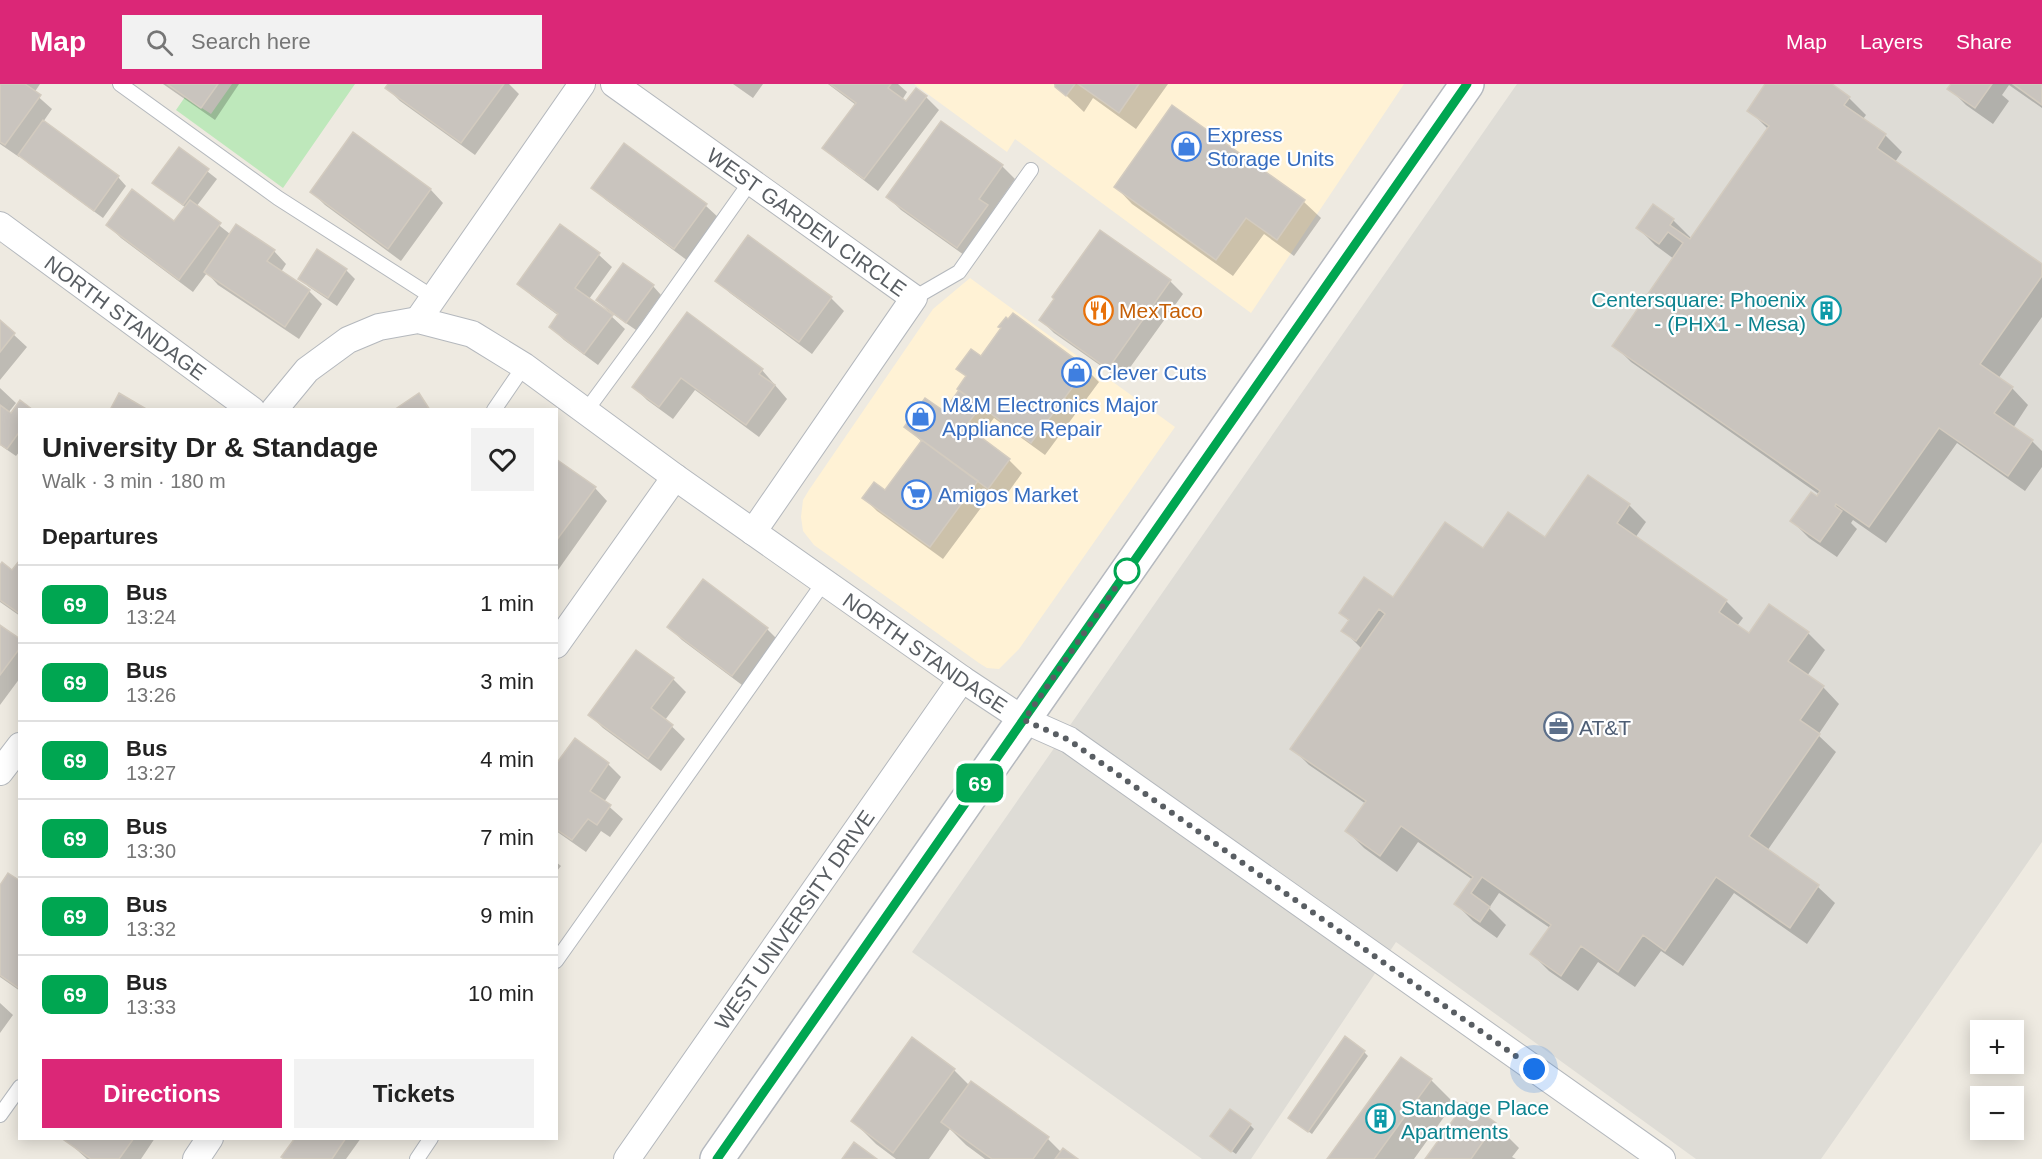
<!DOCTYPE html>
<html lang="en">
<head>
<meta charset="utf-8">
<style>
  body { margin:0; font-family:Arial,sans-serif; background:#f2f2f2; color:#222; height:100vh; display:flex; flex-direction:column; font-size:22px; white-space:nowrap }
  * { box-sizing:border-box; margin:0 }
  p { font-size:20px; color:#767676 }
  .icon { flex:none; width:33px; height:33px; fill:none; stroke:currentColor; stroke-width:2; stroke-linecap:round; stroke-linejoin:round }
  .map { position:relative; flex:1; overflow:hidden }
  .drawer { position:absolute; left:18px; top:324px; width:540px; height:732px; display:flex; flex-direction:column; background:#fff; border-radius:0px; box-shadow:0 3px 15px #0003 }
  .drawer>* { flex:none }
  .badge { padding:0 12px; border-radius:9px; font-size:21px; line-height:39px }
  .tools { position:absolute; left:1970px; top:936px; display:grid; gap:12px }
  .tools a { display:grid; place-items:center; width:54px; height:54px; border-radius:0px; background:#fff; box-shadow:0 3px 15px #0003; font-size:30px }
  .you { position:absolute; width:30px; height:30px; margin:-15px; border:4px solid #fff; border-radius:50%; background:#1a73e8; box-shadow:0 0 0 9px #1a73e833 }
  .map>.badge { position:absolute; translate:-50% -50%; box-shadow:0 0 0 3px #fff }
  h2 { padding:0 24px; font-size:22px; line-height:54px }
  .round { display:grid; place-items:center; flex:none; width:63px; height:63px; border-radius:0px; background:#f2f2f2 }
  .headline { display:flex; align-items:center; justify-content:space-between; height:102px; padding:0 24px }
  h1 { font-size:28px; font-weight:800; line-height:45px }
  .button { display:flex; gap:12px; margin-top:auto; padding:12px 24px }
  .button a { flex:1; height:69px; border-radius:0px; background:#db2777; color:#fff; font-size:24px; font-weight:800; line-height:69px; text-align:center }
  .button a+a { background:#f2f2f2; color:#222 }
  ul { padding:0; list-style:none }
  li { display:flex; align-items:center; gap:18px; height:78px; padding:0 24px; border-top:2px solid #e0e0e0 }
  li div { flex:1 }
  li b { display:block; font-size:22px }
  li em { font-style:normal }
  li .badge { min-width:66px; font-weight:700; text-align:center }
  header { display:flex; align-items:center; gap:36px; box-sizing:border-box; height:84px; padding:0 30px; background:#db2777; color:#fff }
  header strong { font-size:28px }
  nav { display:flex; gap:33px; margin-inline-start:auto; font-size:21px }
  .search { width:420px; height:54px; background:#f2f2f2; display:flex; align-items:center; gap:15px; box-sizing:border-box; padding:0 21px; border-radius:0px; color:#767676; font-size:22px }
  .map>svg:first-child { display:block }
</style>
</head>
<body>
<header>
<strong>Map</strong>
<div class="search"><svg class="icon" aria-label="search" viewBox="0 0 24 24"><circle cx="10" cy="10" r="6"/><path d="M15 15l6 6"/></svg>Search here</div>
<nav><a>Map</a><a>Layers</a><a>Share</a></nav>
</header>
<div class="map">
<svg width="2042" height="1075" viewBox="0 0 2042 1075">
  <rect width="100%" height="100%" fill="#eeeae1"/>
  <path fill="#fff2d5" d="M 914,0 L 1404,0 L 1251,229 L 1015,55 L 1007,68 Z
    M 970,194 L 1175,343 L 1019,565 L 999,585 L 987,584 L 979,579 L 814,461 L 803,447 L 801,433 L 803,416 L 809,406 L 933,225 Z"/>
  <path fill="#dedcd6" d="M 1517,0 L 2042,0 L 2042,758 L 1821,1075 L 1696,1075 L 1396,858 L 1251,1075 L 1202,1075 L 912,868 Z"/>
  <path fill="#bee8bb" d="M 232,0 L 355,0 L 283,104 L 176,26 L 185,13 L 211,30 Z"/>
  <path fill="#0003" d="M 0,0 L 40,0 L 34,9 L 52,25 L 43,38 L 118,93 L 126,102 L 103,134 L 28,79 L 20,71 L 19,73 L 0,60 Z
    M 163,0 L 239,0 L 215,36 Z
    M 390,0 L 509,0 L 519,10 L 475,71 L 400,17 L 387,4 Z
    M 733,0 L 763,0 L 753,14 Z
    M 828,0 L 898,0 L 907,8 L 902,16 L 907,19 L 926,13 L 939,26 L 878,107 L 837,76 L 824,64 L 856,21 Z
    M 1054,0 L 1168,0 L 1136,45 L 1093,14 L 1084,28 Z
    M 1766,0 L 1829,0 L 1849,14 L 1866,31 L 1863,35 L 1885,51 L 1902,68 L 1895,78 L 2042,182 L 2042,233 L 1998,295 L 2012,304 L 2028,321 L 2013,344 L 2032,357 L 2042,367 L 2042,383 L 2025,407 L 1957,359 L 1886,459 L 1853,436 L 1851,439 L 1857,445 L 1837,473 L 1809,454 L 1792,437 L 1820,411 L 1631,278 L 1614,261 L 1674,175 L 1655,161 L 1638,144 L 1653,122 L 1673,136 L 1692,155 L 1769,46 L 1749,26 Z
    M 1952,0 L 2042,0 L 2042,24 L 2009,1 L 2002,11 L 2009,17 L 1993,40 L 1966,21 L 1949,4 Z
    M 1172,23 L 1304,118 L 1321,134 L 1294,172 L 1264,150 L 1233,192 L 1132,120 L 1116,103 Z
    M 942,39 L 1002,82 L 1015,95 L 992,128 L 1000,136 L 971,176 L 901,126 L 888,113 Z
    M 353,50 L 431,106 L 443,119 L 401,177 L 325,121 L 312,108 Z
    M 624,61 L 706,122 L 719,134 L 688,177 L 606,116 L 593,103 Z
    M 179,65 L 217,95 L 196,123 L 230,150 L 274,167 L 286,180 L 281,188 L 309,207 L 322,220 L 299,255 L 218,201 L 207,189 L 193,208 L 121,154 L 108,141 L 175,139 L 186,124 L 154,99 Z
    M 561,142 L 599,171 L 612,183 L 589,215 L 610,231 L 625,245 L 598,281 L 564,256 L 551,243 L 559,232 L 532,212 L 519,200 Z
    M 749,154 L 831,214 L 844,227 L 812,270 L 730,209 L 717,196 Z
    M 318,168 L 346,186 L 355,195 L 337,222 L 309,203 L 300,194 Z
    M 1170,197 L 1183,210 L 1121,296 L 1054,249 L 1041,236 Z
    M 653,202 L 661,211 L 636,246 L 607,226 L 598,216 Z
    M 687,230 L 762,286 L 787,315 L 759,353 L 695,306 L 673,335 L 647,316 L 634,303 Z
    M 0,238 L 27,263 L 0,296 Z
    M 981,274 L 1086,285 L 1099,298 L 1045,371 L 994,334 L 979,354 L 1009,376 L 1022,389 L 1002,417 L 992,409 L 943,475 L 877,427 L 864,414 L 885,408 L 922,358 L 906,343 L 944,329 L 967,293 L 958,284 Z
    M 0,304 L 16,319 L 8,329 L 11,331 L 20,326 L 20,367 L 16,372 L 0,361 Z
    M 556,377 L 595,404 L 607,417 L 558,486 Z
    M 1629,421 L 1646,438 L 1635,454 L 1726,517 L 1743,534 L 1737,542 L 1750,551 L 1808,549 L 1825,566 L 1807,592 L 1823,603 L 1839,620 L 1818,651 L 1836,668 L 1767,767 L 1818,803 L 1835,819 L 1807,860 L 1734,809 L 1683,882 L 1661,867 L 1635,903 L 1598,878 L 1578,907 L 1549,887 L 1532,870 L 1550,844 L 1499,809 L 1489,824 L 1506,841 L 1497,854 L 1473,837 L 1456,820 L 1473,796 L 1418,758 L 1397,788 L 1364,764 L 1347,747 L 1366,720 L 1309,681 L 1292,664 L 1362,565 L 1343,546 L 1349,537 L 1341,529 L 1394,515 L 1483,466 L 1545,455 Z
    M 20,479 L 20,532 L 0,518 L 0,484 L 13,488 Z
    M 0,543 L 20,557 L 20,594 L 0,621 Z
    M 669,543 L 767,545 L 780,558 L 746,604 L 682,556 Z
    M 673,595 L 686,608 L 665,636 L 685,655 L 661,687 L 603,644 L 590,631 Z
    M 608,680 L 621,693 L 604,718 L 623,735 L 610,753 L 601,747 L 586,768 L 556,747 L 556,682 Z
    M 556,778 L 561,782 L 556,788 Z
    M 20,799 L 20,907 L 0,893 L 0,804 Z
    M 0,919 L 13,931 L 0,949 Z
    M 1364,968 L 1368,972 L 1312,1050 L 1294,1037 Z
    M 954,986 L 969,1001 L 1048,1055 L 1061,1068 L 1076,1075 L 985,1075 L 966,1061 L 950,1045 L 929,1075 L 896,1075 L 876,1060 L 853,1037 Z
    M 1431,996 L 1454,1019 L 1414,1075 L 1329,1075 Z
    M 1467,1020 L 1495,1040 L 1519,1064 L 1512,1073 L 1516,1075 L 1427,1075 Z
    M 1250,1041 L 1254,1045 L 1236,1070 L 1216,1056 Z
    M 67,1054 L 155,1054 L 141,1075 L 87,1075 L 66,1056 Z
    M 297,1054 L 361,1054 L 346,1075 L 286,1075 Z"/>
  <path fill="#c9c4be" stroke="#d3cbbf" stroke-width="1.5" d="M 0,0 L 25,0 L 41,11 L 5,61 L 0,58 Z
    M 167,0 L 218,0 L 201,24 Z
    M 388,0 L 504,0 L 461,59 L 385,4 Z
    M 830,0 L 891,0 L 888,4 L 906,17 L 916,4 L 927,12 L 864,95 L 822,64 L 856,19 Z
    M 1055,0 L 1075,0 L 1066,12 L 1055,3 Z
    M 1078,0 L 1139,0 L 1119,29 Z
    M 1765,0 L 1832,0 L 1850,13 L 1844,21 L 1886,50 L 1877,64 L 2042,180 L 2042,192 L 1980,280 L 2013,303 L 1994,329 L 2033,356 L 2008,392 L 1939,344 L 1869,443 L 1836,420 L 1835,422 L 1842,427 L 1820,458 L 1790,437 L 1811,408 L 1817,412 L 1820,407 L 1612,262 L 1683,159 L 1668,148 L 1659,160 L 1636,144 L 1653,120 L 1674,135 L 1670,141 L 1690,155 L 1769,42 L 1747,27 Z
    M 1951,0 L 1992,0 L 1975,24 L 1947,5 Z
    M 2013,0 L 2042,0 L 2042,21 Z
    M 1172,21 L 1305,116 L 1277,156 L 1246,134 L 1216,176 L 1114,103 Z
    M 43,36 L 119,92 L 94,127 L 18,71 Z
    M 941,37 L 1003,81 L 979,115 L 988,121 L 957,164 L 886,113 Z
    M 353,48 L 431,105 L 388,165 L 310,108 Z
    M 624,59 L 707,120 L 674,165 L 591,104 Z
    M 179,63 L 209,85 L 183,121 L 152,99 Z
    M 132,105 L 174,137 L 190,116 L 221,139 L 179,196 L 106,141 Z
    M 236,140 L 275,166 L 267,177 L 310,206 L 285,243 L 204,188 Z
    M 560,140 L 600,169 L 575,204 L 613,231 L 584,270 L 549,243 L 558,230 L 517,200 Z
    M 1100,146 L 1171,196 L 1108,285 L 1039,236 L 1054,215 L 1052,213 Z
    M 748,151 L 832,213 L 799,258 L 715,197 Z
    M 317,165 L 347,185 L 328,214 L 298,195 Z
    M 623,179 L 654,201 L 626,239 L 596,216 Z
    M 687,228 L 763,285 L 759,290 L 775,301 L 746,341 L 681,294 L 659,323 L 632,303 Z
    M 1013,229 L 1087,284 L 1031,359 L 957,305 L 966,292 L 956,285 L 971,265 L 981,272 L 1001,244 L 998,243 L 1006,233 L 1008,235 Z
    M 0,236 L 15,249 L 0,268 Z
    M 959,306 L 981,322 L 966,342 L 1010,375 L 988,405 L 904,343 L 925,314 L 944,327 Z
    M 119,309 L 148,326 L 110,326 Z
    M 419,309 L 430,326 L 394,326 Z
    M 20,316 L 33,326 L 20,326 L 20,347 L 7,365 L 0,360 L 0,321 L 11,329 Z
    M 922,356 L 978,397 L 930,463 L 862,414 L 874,398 L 885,406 Z
    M 556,375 L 596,403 L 556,457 Z
    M 1588,391 L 1630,420 L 1617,439 L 1727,516 L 1719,528 L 1749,549 L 1769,520 L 1809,548 L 1788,577 L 1824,602 L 1800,636 L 1820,650 L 1749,752 L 1819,801 L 1790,844 L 1716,793 L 1665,867 L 1643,851 L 1618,888 L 1581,862 L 1561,892 L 1530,870 L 1551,841 L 1482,793 L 1471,809 L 1490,823 L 1480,838 L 1454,820 L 1473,793 L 1401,742 L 1380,772 L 1345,747 L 1366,717 L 1290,665 L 1385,530 L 1379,525 L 1356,557 L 1341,547 L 1349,536 L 1339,529 L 1364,493 L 1393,513 L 1445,438 L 1483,464 L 1508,428 L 1545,453 Z
    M 20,476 L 20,530 L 0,516 L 0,481 L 2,478 L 12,486 Z
    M 703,495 L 768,544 L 732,592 L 667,543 Z
    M 0,541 L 20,555 L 20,564 L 0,591 Z
    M 636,566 L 674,594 L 651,624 L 673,641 L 648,675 L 588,631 Z
    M 575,654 L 609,679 L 590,707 L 611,721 L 597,741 L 588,735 L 572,756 L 556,745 L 556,680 Z
    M 8,789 L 20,797 L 20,905 L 0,891 L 0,801 Z
    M 1345,952 L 1365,967 L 1308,1048 L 1288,1034 Z
    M 912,953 L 955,985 L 893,1069 L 851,1037 Z
    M 1401,973 L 1432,995 L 1374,1075 L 1327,1075 Z
    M 971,997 L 1049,1053 L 1033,1075 L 992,1075 L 941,1038 Z
    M 1466,1018 L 1496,1039 L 1471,1075 L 1425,1075 Z
    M 1230,1025 L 1251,1040 L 1231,1068 L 1210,1052 Z
    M 65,1054 L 134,1054 L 119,1075 L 91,1075 L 64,1056 Z
    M 295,1054 L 346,1054 L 332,1075 L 284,1075 L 281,1073 Z
    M 854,1058 L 877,1075 L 842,1075 Z
    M 1063,1064 L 1078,1075 L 1055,1075 Z"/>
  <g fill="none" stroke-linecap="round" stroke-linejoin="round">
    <defs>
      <path id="service" d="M 120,0 L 278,114 L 434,214
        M 914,214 L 959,188 L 1031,86
        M 494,326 L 524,282
        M 586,327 L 647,244 L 751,97
        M 556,877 L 824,498
        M 0,1031 L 20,1003
        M 417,1075 L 431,1054"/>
      <g id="minor">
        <path id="s1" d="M 614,0 L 914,214 L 753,448"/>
        <path id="s2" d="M 0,141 L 252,326"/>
        <path d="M 418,236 L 582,0"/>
        <path id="s3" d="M 274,326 L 307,286 L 348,256 L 379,243 L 418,236 L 472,250 L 524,282 L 675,393 L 962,595 L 1024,636 L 1069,656 L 1662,1075"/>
        <path d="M 556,561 L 675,393"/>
        <path d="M 0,688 L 20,662"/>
        <path d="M 196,1075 L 210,1054"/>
        <path id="s4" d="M 627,1075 L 962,595"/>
      </g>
      <path id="secondary" d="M 717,1075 L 1467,0"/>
    </defs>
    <use href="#service" stroke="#b4b8bd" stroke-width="16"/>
    <use href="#minor" stroke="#b4b8bd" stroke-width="28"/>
    <use href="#secondary" stroke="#b5b9bf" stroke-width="36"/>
    <use href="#service" stroke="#fff" stroke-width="14"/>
    <use href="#minor" stroke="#fff" stroke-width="26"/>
    <use href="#secondary" stroke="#fff" stroke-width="33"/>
  </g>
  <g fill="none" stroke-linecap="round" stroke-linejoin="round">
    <defs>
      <path id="line" d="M 717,1075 L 1467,0"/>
    </defs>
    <use href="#line" stroke="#fff" stroke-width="14"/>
    <use href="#line" stroke="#00a651" stroke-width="9"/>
    <path stroke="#595e63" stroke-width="6" stroke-dasharray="0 10.8" d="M 1127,487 L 1024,636 L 1069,656 L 1534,985"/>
  </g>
  <defs>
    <symbol id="shop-ring" viewBox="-11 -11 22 22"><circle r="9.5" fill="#fff" stroke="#3f7fe0" stroke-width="1.5"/><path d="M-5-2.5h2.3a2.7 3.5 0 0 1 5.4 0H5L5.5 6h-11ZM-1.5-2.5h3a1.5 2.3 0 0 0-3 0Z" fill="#3f7fe0"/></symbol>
    <symbol id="restaurant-ring" viewBox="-11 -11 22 22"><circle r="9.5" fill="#fff" stroke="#e8710a" stroke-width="1.5"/><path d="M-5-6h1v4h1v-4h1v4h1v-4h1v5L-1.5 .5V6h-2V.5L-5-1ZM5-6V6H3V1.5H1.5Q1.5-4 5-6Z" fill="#e8710a"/></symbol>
    <symbol id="building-ring" viewBox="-11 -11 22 22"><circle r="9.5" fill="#fff" stroke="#0f9aa8" stroke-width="1.5"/><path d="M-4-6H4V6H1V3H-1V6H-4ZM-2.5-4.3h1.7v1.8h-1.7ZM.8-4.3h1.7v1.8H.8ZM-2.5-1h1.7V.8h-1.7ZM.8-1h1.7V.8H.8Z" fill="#0f9aa8"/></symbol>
    <symbol id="supermarket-ring" viewBox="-11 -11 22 22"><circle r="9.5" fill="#fff" stroke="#3f7fe0" stroke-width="1.5"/><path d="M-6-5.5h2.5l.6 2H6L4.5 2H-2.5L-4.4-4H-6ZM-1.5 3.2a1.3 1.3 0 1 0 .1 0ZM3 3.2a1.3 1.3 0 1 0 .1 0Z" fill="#3f7fe0"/></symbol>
    <symbol id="office-ring" viewBox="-11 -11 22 22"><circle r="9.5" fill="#fff" stroke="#5c6f8a" stroke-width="1.5"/><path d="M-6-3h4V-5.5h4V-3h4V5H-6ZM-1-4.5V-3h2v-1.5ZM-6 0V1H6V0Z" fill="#5c6f8a"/></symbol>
  </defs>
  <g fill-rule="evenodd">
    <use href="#shop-ring" x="1170" y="46" width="33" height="33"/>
    <use href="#restaurant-ring" x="1082" y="210" width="33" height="33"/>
    <use href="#building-ring" x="1810" y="210" width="33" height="33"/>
    <use href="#shop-ring" x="1060" y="272" width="33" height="33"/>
    <use href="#shop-ring" x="904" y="316" width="33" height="33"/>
    <use href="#supermarket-ring" x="900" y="394" width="33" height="33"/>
    <use href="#office-ring" x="1542" y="626" width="33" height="33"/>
    <use href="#building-ring" x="1364" y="1018" width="33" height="33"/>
  </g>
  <circle fill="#fff" stroke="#00a651" stroke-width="3" cx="1127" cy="487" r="12"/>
  <g text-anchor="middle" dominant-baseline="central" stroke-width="4.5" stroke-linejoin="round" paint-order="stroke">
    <g font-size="21" fill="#366cbe" stroke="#fff" text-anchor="start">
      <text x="1207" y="50">Express<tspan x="1207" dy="24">Storage Units</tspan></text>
      <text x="1097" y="288">Clever Cuts</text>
      <text x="942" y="320">M&amp;M Electronics Major<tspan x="942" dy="24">Appliance Repair</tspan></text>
      <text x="938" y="410">Amigos Market</text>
    </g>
    <g font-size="21" fill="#595e63" stroke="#fff">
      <text stroke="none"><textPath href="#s1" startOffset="237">WEST GARDEN CIRCLE</textPath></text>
      <text stroke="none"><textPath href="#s2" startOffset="156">NORTH STANDAGE</textPath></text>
      <text stroke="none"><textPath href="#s3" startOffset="786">NORTH STANDAGE</textPath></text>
      <text stroke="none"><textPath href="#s4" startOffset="292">WEST UNIVERSITY DRIVE</textPath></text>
    </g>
    <g font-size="21" fill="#0d838f" stroke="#fff" text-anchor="end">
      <text x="1806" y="215">Centersquare: Phoenix<tspan x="1806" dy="24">- (PHX1 - Mesa)</tspan></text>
      <text x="1401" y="1023" text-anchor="start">Standage Place<tspan x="1401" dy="24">Apartments</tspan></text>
    </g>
    <g font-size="21" fill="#c56008" stroke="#fff" text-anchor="start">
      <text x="1119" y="226">MexTaco</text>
    </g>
    <g font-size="21" fill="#4e5e75" stroke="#fff" text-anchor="start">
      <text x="1579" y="643">AT&amp;T</text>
    </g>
  </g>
</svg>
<div class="tools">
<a>+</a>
<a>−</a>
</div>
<div class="you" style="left:1534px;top:985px"></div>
<b class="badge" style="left:980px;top:699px;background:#00a651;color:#fff">69</b>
<section class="drawer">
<div class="headline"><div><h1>University Dr &amp; Standage</h1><p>Walk · 3 min · 180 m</p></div><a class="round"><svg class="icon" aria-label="heart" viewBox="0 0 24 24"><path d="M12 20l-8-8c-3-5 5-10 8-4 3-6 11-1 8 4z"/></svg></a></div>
<h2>Departures</h2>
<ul>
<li><span class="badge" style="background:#00a651;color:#fff">69</span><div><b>Bus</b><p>13:24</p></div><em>1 min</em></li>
<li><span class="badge" style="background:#00a651;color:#fff">69</span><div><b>Bus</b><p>13:26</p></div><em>3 min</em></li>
<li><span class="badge" style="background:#00a651;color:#fff">69</span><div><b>Bus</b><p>13:27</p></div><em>4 min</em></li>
<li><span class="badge" style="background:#00a651;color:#fff">69</span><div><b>Bus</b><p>13:30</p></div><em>7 min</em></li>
<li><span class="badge" style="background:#00a651;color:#fff">69</span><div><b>Bus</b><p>13:32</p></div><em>9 min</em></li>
<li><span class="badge" style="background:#00a651;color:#fff">69</span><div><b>Bus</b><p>13:33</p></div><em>10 min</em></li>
</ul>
<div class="button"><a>Directions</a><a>Tickets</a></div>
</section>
</div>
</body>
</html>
